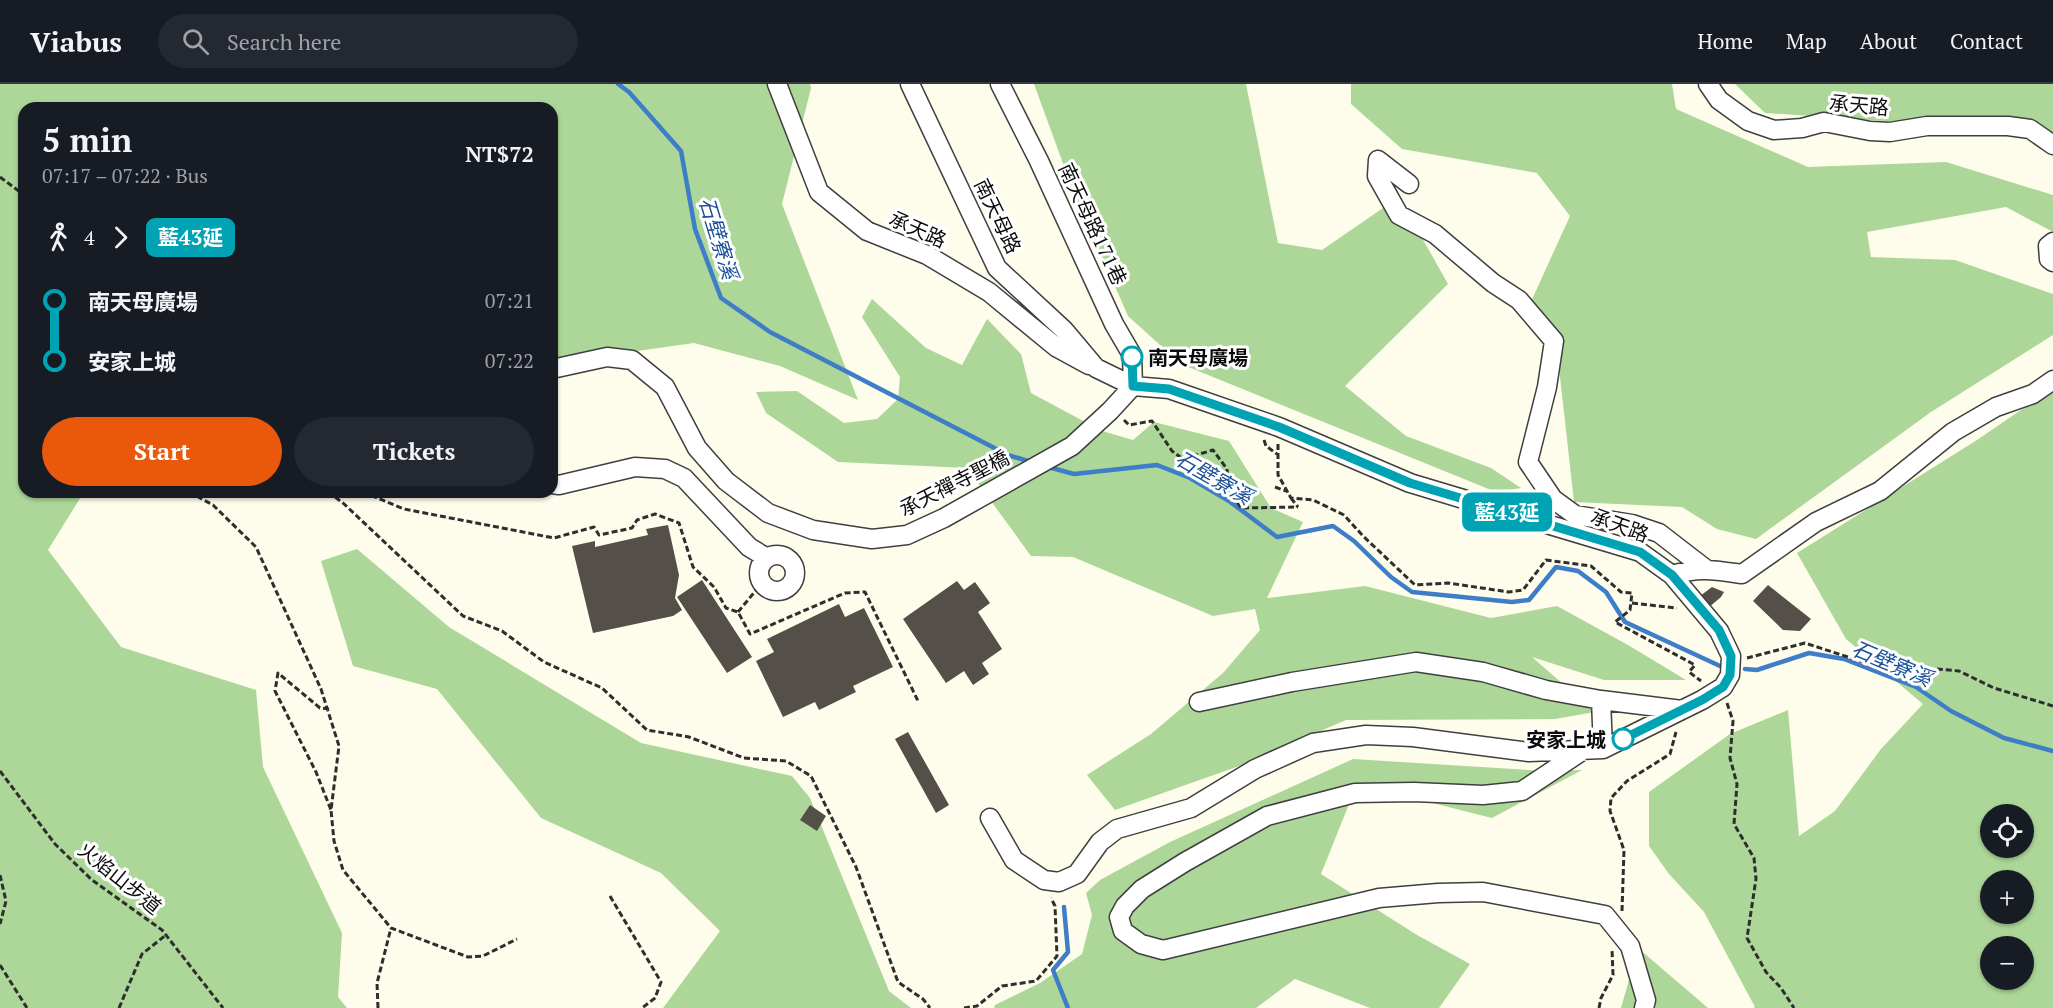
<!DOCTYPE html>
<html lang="en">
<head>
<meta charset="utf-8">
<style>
  body { margin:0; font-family:"PT Serif","Noto Sans TC",serif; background:#242831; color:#f1f3f6; height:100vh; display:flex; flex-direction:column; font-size:22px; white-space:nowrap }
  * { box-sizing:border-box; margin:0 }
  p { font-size:20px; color:#9ea1a6 }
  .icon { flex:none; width:33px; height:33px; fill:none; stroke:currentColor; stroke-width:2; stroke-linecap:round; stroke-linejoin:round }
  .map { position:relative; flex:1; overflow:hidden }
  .sheet { position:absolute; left:18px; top:18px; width:540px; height:396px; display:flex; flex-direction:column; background:#171b24; border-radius:18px; box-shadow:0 2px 4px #0004 }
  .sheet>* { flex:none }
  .badge { padding:0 12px; border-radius:9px; font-size:21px; line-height:39px }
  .controls { position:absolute; left:1980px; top:720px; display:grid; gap:12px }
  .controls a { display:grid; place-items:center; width:54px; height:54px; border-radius:50%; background:#171b24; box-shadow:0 2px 4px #0004; font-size:30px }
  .map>.badge { position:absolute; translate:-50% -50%; box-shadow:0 0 0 3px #fff }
  .legs { display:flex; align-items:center; gap:9px; height:66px; padding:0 24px; font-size:20px }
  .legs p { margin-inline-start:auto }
  .overview { display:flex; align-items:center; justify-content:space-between; height:102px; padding:0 24px }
  h1 { font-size:33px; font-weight:700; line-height:45px }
  .cta { display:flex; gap:12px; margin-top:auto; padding:12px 24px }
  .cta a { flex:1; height:69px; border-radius:36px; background:#ea580c; color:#fff; font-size:24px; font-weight:700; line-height:69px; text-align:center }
  .cta a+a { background:#242831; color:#f1f3f6 }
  ul { padding:0 24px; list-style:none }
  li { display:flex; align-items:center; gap:21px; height:60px; font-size:22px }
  li i { display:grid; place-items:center; width:9px; height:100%; margin:0 8px; background:currentColor }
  li i::after { content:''; width:15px; height:15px; margin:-8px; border:4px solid; border-radius:50%; background:#171b24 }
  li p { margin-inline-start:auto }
  li:first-child i { background:linear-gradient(#0000 50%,currentColor 0) }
  li:last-child i { background:linear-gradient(currentColor 50%,#0000 0) }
  header { display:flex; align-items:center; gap:36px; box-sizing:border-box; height:84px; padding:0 30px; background:#171b24; border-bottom:2px solid #363941 }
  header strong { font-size:28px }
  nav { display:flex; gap:33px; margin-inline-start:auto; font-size:21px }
  .search { width:420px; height:54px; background:#242831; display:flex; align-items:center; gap:15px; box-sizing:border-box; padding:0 21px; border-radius:33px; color:#9ea1a6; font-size:22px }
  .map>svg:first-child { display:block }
</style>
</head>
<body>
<header>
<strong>Viabus</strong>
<div class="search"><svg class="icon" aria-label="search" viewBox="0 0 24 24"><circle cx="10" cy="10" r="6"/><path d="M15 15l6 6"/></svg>Search here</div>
<nav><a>Home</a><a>Map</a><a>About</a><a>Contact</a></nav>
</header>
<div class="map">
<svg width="2053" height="924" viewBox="0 0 2053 924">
  <rect width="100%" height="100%" fill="#fefdec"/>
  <path fill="#acd798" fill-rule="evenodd" d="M 0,0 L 810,0 L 811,4 L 782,120 L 858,316 L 780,282 L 694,259 L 588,274 L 552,295 L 552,24 L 24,24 L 24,134 L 19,139 L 24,151 L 24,408 L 84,408 L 48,466 L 121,563 L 256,606 L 263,683 L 342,849 L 338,913 L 347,924 L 0,924 Z
    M 1034,0 L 1246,0 L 1278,159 L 1322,166 L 1399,113 L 1448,200 L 1345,302 L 1406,352 L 1491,384 L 1521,404 L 1496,408 L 1181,280 L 1128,232 L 1072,104 Z
    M 1351,0 L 1672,0 L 1676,25 L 1808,83 L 1946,78 L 2053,111 L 2053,148 L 2006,123 L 1867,148 L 1871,173 L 1955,176 L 2053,210 L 2053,251 L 1931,328 L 1756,455 L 1717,445 L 1682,423 L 1574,418 L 1559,284 L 1529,222 L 1570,132 L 1537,89 L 1402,65 L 1351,20 Z
    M 1735,0 L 2053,0 L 2053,58 L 1983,39 L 1899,38 L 1765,29 Z
    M 872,215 L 926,264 L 962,281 L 987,235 L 1021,270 L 1031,309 L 1102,347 L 1133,356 L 1154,338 L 1229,357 L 1271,424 L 1303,438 L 1267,514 L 1365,502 L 1491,534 L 1557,522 L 1628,561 L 1686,596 L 1604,596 L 1532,573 L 1595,628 L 1555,635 L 1346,636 L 1242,681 L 1115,726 L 1087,691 L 1151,650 L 1223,589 L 1260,546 L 1255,525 L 1213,532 L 1073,473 L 1031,472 L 967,384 L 838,378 L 766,329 L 756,308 L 797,307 L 844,339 L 877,335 L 898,315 L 900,293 L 862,233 Z
    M 2053,304 L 2053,924 L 1753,924 L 1755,923 L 1704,828 L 1669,790 L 1649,762 L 1649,708 L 1730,650 L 1788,626 L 1799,752 L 1835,727 L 1881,665 L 1923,620 L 1846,555 L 1797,469 L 1977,356 ZM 1990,730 L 2024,730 L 2024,764 L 1990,764 ZM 1990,796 L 2024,796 L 2024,830 L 1990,830 ZM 1990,862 L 2024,862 L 2024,896 L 1990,896 Z
    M 357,465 L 449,543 L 641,659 L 792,692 L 810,714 L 889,907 L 911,924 L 663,924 L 720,847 L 661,789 L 541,734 L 437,605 L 353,582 L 321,477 Z
    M 1353,675 L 1544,687 L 1582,686 L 1492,734 L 1357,700 L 1321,790 L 1417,851 L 1470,880 L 1439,924 L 1370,924 L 1295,895 L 1256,924 L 994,924 L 995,921 L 1040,899 L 1082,870 L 1092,831 L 1086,809 L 1100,796 L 1170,758 Z
    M 1638,864 L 1708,924 L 1621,924 Z"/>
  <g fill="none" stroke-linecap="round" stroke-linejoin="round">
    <path stroke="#3e7dc7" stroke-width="4.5" d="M 618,0 L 629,8 L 681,67 L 695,145 L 721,214 L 770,248 L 1008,371 L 1031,378
      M 1048,383 L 1074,390 L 1157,381 L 1190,394 L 1229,417 L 1277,453 L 1333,442 L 1354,457 L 1391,493 L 1412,508 L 1512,518 L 1529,516 L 1556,483 L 1578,487 L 1606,508 L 1625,538 L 1720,582
      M 1745,585 L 1757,586 L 1809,569 L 1844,575 L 1916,603 L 1951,627 L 2004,654 L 2053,667
      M 1064,823 L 1068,868 L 1053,886 L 1068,924"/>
  </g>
  <path fill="#544f49" d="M 668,441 L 679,491 L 675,514 L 682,526 L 673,532 L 593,549 L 572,462 L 595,457 L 595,463 L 648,451 L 646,445 Z
    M 702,496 L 752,573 L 727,589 L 677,513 Z
    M 957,497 L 964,506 L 975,498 L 990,519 L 978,528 L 1002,565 L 982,579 L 989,590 L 973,601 L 964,587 L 946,599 L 903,535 Z
    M 1768,501 L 1811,535 L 1800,547 L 1783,546 L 1753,517 Z
    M 1712,503 L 1724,508 L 1721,513 L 1708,524 L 1700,512 Z
    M 839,520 L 845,533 L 864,524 L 893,583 L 853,602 L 856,608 L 819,626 L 815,618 L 783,633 L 756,577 L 774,568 L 767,555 Z
    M 908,648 L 949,721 L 936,729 L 895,655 Z
    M 810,721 L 826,732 L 817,747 L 800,736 Z"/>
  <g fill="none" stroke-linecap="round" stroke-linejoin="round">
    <defs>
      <path id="minor" d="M 777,0 L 819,108 L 867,147 L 927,171 L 989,208 L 1056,263 L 1089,281
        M 910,0 L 997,184 L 1064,246 L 1096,284 L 1133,302 L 1169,305 L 1279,343 L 1410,399 L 1640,468 L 1672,491 L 1719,547 L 1731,572 L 1730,591 L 1723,603 L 1702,616 L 1603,665 L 1529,668 L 1413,653 L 1366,651 L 1313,659 L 1255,685 L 1191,724 L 1117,745 L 1100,758 L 1077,790 L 1059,798 L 1044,796 L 1014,776 L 990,734
        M 1000,0 L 1039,77 L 1114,240 L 1132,271 L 1133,302
        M 1708,0 L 1719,16 L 1748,37 L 1774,46 L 1802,44 L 1824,38 L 1870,47 L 1890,48 L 1927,42 L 2008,42 L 2030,45 L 2053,61
        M 1409,100 L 1378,76 L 1377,92 L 1399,131 L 1435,150 L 1493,199 L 1519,216 L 1554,257 L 1547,303 L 1528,378 L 1553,415 L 1575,431 L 1632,440 L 1659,449 L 1707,486
        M 2053,158 L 2048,162 L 2049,175 L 2053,178
        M 552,285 L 607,273 L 632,276 L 665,303 L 697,364 L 726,397 L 768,429 L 813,446 L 872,455 L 907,451 L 944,434 L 1072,362 L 1110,327 L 1133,302
        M 552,400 L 559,401 L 635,383 L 665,385 L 684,394 L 749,463 L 767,474
        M759 489a18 18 0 1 1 36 0a18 18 0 1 1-36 0Z
        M 1672,491 C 1699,483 1714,486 1742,490 L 1816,438 L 1880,407 L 1953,348 L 1996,323 L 2033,310 L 2053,296
        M 1601,616 L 1603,665
        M 1199,618 L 1292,598 L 1416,578 L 1483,588 L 1546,606 L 1601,616 L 1682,626
        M 1582,667 L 1522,707 L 1483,711 L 1414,708 L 1355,709 L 1267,732 L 1185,778 L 1142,805 L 1125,822 L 1119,833 L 1123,847 L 1141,860 L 1163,866 L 1379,814 L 1438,809 L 1483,808 L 1605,831 L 1630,862 L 1646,916 L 1644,924"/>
    </defs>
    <use href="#minor" stroke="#3f3f3f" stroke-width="21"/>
    <path stroke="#2e2e2e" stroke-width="3" stroke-dasharray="6 3" stroke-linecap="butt" d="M 0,93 L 24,111
      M 1124,336 L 1129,341 L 1152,337 L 1172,367 L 1183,375 L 1213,366 L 1227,385 L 1228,404 L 1241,424 L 1298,423
      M 1264,356 L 1266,362 L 1277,370
      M 1278,360 L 1278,391 L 1291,414 L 1313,416 L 1344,431 L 1363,452 L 1415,501 L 1448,499 L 1509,508 L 1523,506 L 1546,476 L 1591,482 L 1621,508 L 1632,509 L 1630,526 L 1615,538 L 1695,581 L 1689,588 L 1701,597
      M 1275,403 L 1286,407
      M 189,408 L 213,421 L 256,463 L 321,605 L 339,662 L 331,726 L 334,757 L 343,786 L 391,844 L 468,873 L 483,872 L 517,855
      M 328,408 L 343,419 L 463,532 L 502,547 L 544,578 L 602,604 L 647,646 L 689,653 L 744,674 L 786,677 L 811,692 L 856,783 L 898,898 L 923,915 L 930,924
      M 363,408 L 404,425 L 554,454 L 594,443 L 599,451 L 632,444 L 637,436 L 655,430 L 679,439 L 693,483 L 714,503 L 726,524 L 738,528 L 750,550 L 845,509 L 865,508 L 919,619
      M 1291,414 L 1298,423
      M 1632,519 L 1677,524
      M 738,528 L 762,499
      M 1747,574 L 1805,559 L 1860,577 L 1885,588 L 1918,591 L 1936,585 L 1959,587 L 1994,604 L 2053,622
      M 1727,619 L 1733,637 L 1730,674 L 1737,700 L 1734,740 L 1754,774 L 1756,795 L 1747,854 L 1766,888 L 1781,904 L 1794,924
      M 329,625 L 320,624 L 278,589 L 275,607 L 316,688 L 331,726
      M 0,687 L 55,760 L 92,796 L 162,846 L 223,924
      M 0,791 L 6,817 L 0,840
      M 610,812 L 661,898 L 655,914 L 642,924
      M 1622,827 L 1624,766 L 1610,727 L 1611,714 L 1627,697 L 1670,670 L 1676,648
      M 0,881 L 27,924
      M 119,924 L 142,870 L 166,851
      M 378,924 L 377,899 L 391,844
      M 964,924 L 977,922 L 1002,902 L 1036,897 L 1057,872 L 1055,822 L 1051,814
      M 1599,924 L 1601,914 L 1613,891 L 1612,865"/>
    <use href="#minor" stroke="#fff" stroke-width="18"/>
  </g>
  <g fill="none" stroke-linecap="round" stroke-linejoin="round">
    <defs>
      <path id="line-1" d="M 1132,273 L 1133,302 L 1169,305 L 1279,343 L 1410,399 L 1640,468 L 1672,491 L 1719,546 L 1731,572 L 1730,591 L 1723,603 L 1702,616 L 1623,655"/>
    </defs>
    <use href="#line-1" stroke="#fff" stroke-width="14"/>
    <use href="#line-1" stroke="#00a3b4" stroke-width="9"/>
  </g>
  <g fill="#fff" stroke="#00a3b4" stroke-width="3">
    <circle cx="1132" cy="273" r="10"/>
    <circle cx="1623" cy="655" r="10"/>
  </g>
  <g text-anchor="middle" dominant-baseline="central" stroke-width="6" stroke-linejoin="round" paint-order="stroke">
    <g font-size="20" fill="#0c0c0c" stroke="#fff">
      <text transform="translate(1859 21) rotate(5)">承天路</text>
      <text transform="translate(998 132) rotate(64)">南天母路</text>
      <text transform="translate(1093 140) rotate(65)">南天母路171巷</text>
      <text transform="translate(918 145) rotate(24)">承天路</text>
      <text transform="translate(954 399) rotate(-27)">承天禪寺聖橋</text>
      <text transform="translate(1620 441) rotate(20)">承天路</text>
      <text transform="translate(120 794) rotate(39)">火焰山步道</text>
    </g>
    <g font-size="20" font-weight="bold" fill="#0c0c0c" stroke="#fff" text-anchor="start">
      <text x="1148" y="273">南天母廣場</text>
      <text x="1606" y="655" text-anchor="end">安家上城</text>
    </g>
    <g font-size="21" font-style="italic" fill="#1c5198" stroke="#fff">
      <text transform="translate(719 154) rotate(73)">石壁寮溪</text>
      <text transform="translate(1214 393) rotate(30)">石壁寮溪</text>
      <text transform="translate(1892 579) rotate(23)">石壁寮溪</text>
    </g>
  </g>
</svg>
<div class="controls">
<a><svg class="icon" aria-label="locate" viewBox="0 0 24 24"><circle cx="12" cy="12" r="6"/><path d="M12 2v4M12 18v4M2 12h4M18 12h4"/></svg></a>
<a>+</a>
<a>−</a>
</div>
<b class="badge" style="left:1507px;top:428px;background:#00a3b4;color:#fff">藍43延</b>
<section class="sheet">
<div class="overview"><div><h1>5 min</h1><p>07:17 – 07:22 · Bus</p></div><b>NT$72</b></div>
<div class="legs"><svg class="icon" aria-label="walk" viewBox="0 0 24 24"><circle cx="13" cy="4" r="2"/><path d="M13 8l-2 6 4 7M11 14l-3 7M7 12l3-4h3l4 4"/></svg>4<svg class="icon" aria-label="forward" viewBox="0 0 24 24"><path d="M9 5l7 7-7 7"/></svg><b class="badge" style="background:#00a3b4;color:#fff">藍43延</b></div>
<ul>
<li><i style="color:#00a3b4"></i><b>南天母廣場</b><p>07:21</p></li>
<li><i style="color:#00a3b4"></i><b>安家上城</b><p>07:22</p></li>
</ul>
<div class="cta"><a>Start</a><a>Tickets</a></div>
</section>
</div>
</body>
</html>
